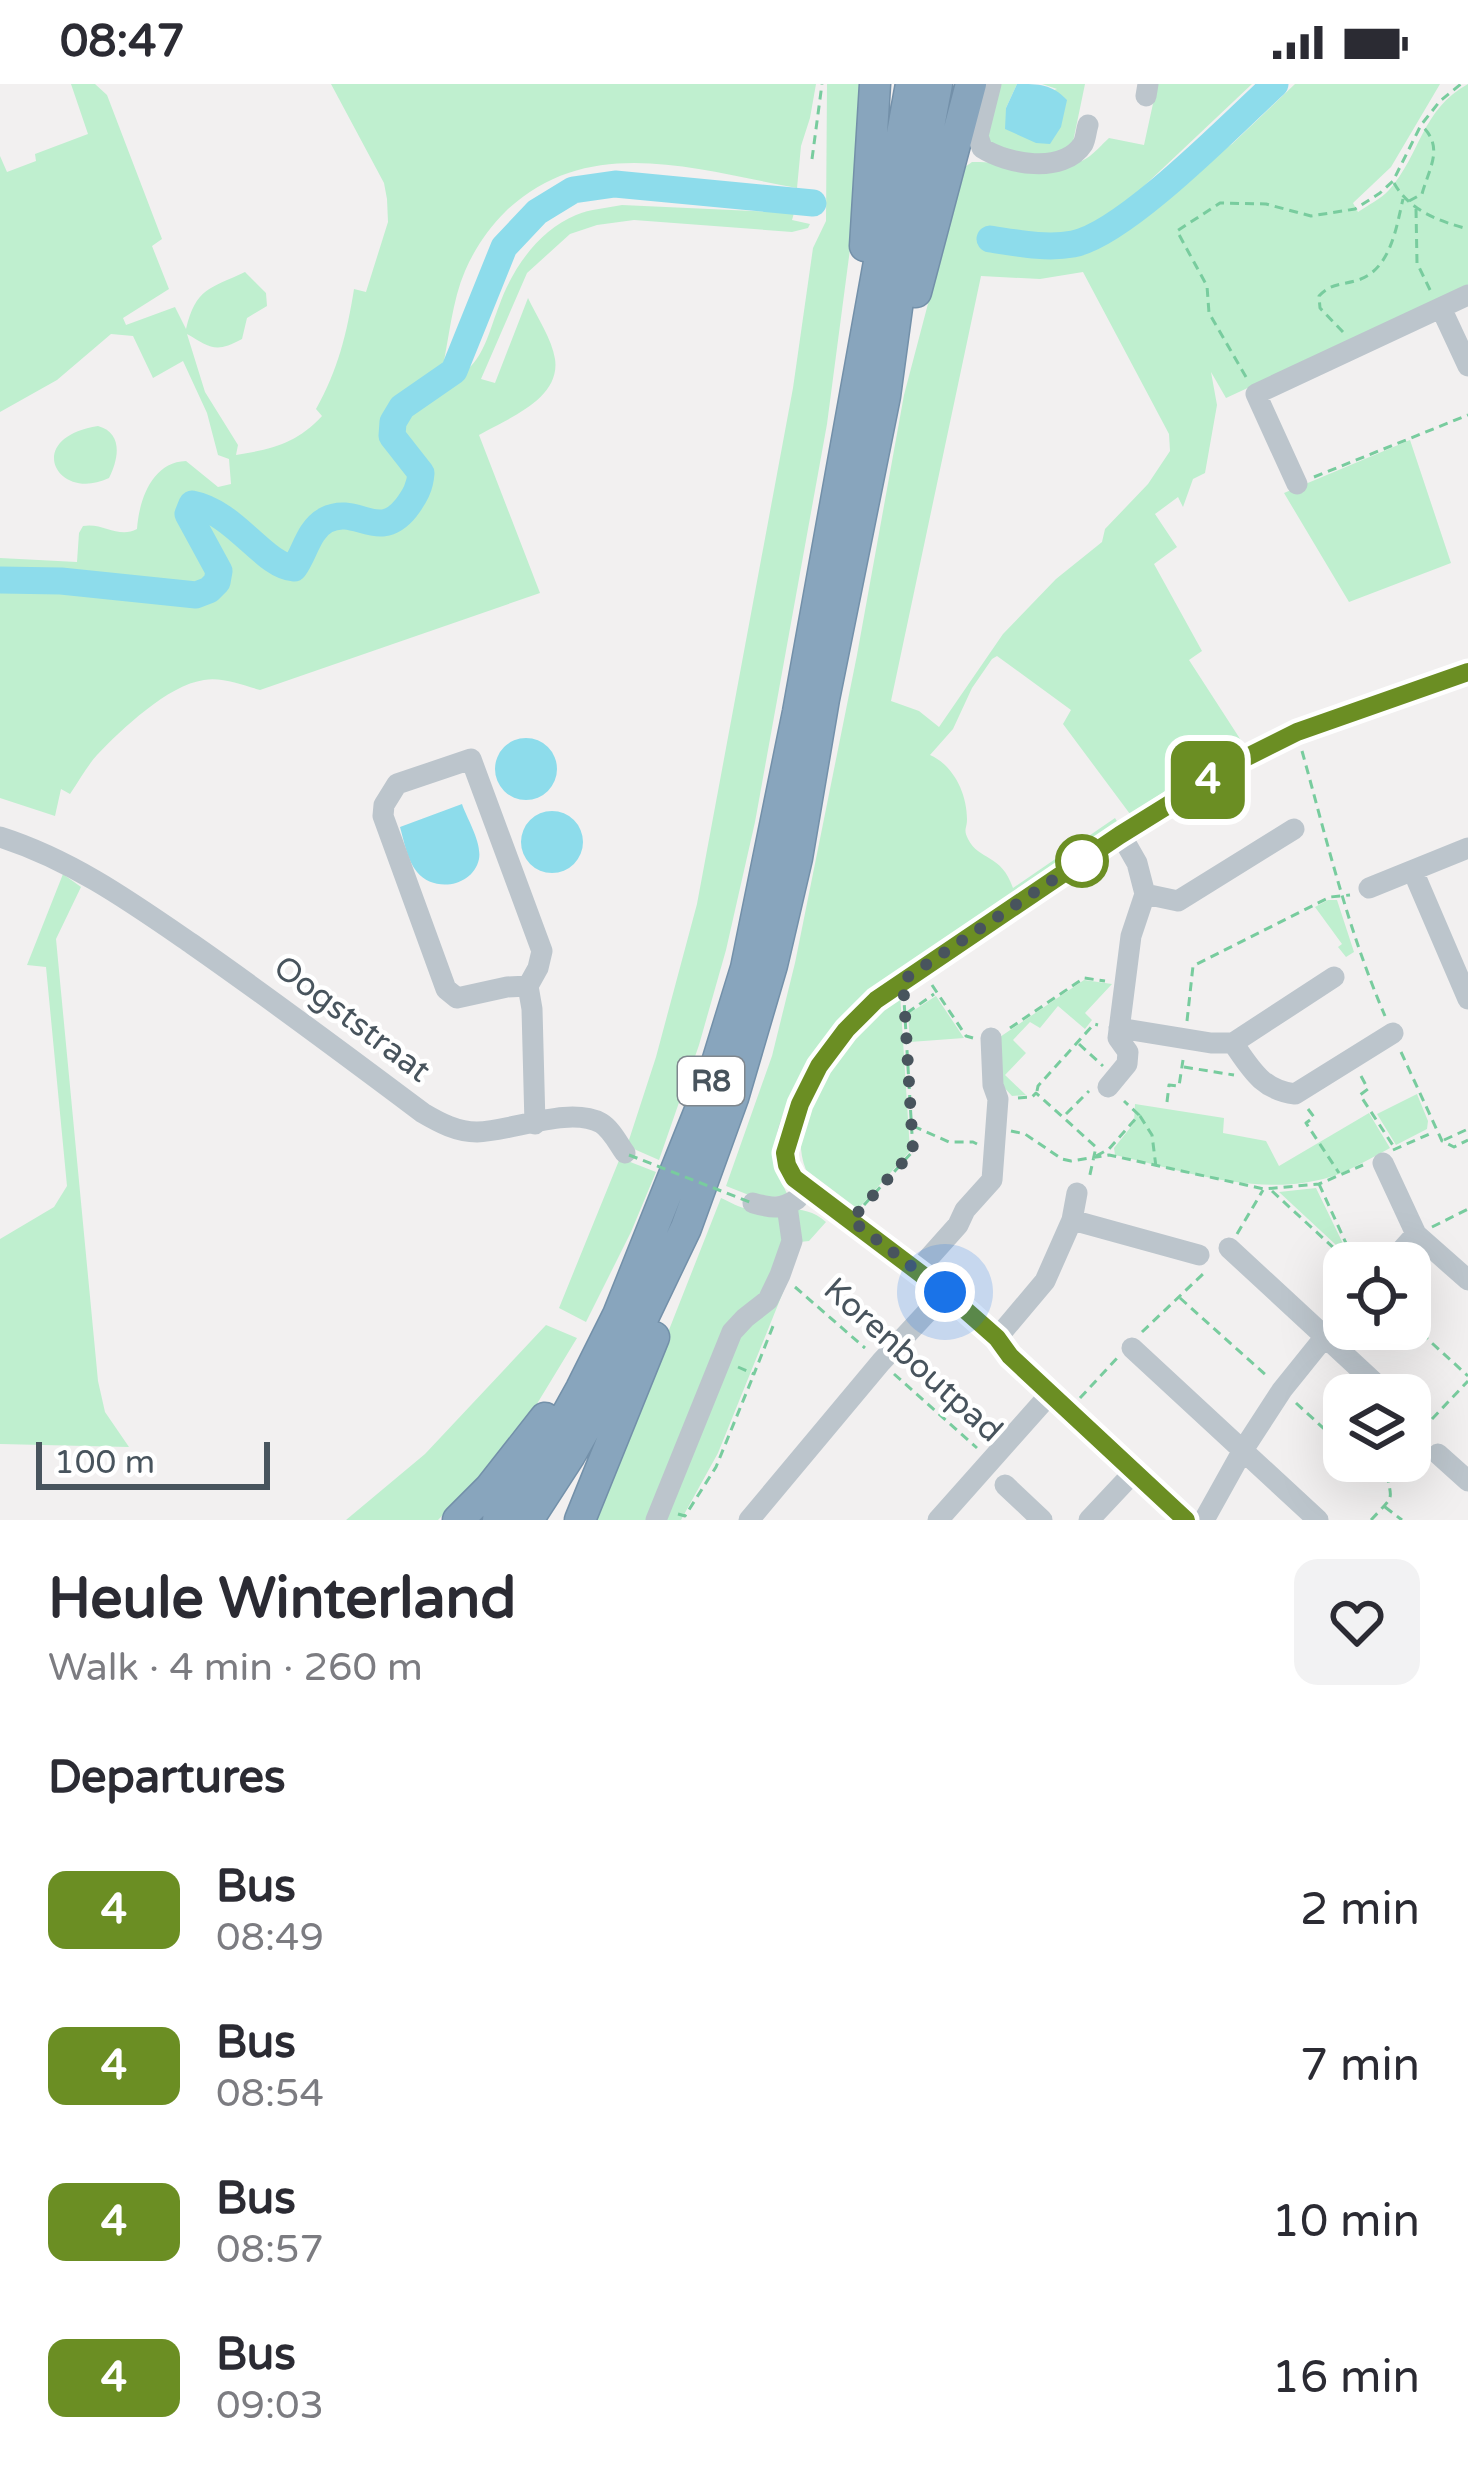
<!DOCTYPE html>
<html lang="en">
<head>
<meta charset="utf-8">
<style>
  body { margin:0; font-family:"Varela Round",sans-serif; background:#f2f2f3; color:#2b2b33; height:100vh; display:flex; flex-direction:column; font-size:45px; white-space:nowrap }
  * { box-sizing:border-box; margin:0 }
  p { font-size:39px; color:#7c7c81 }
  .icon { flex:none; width:66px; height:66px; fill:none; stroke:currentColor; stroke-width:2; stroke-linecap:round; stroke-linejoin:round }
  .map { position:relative; height:1436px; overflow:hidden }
  .details { display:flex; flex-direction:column; background:#fff; flex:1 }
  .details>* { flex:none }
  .badge { padding:0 24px; border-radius:18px; font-size:42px; line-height:78px }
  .buttons { position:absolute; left:1323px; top:1158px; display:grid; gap:24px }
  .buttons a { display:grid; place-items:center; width:108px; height:108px; border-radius:24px; background:#fff; box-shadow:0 12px 48px #0002; font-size:60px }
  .scale { position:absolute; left:36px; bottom:30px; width:234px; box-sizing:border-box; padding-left:12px; border:6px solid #48545d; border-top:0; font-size:33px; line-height:42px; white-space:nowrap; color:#48545d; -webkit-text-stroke:9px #fff; paint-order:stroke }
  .you { position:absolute; width:60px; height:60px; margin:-30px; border:9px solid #fff; border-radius:50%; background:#1a73e8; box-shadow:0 0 0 18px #1a73e833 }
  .map>.badge { position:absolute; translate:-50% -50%; box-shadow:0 0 0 6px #fff }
  h2 { padding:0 48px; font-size:45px; line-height:108px }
  .round { display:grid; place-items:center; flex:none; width:126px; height:126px; border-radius:24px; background:#f2f2f3 }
  .overview { display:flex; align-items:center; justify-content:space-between; height:204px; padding:0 48px }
  h1 { font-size:57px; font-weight:700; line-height:90px }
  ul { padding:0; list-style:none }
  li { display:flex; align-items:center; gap:36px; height:156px; padding:0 48px }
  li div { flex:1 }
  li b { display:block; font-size:45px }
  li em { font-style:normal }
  li .badge { min-width:132px; font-weight:700; text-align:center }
  .status { display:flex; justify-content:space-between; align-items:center; height:84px; padding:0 60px; background:#fff; direction:ltr }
  .status svg { height:33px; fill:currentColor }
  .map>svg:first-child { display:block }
</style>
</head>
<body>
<div class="status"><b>08:47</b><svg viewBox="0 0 49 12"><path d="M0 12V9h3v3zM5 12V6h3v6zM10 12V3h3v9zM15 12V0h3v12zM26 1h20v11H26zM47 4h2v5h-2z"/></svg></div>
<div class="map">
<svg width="1468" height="1436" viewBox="0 0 1468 1436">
  <rect width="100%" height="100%" fill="#f2f0f0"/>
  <path fill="#bfefcf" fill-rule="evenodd" d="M 71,0 L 95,0 L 107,11 L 162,155 L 152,162 L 169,205 L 123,234 L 126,241 L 175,223 L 186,245 C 196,204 209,205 245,188 L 266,209 L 267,222 L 247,234 L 242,255 C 215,270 210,263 187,250 L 205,308 L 238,361 L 236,371 C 272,365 296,360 322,332 L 316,325 C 338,286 347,249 354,205 L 366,208 L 388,138 L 387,115 L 384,99 L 331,0 L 816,0 L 810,34 L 801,62 L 797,104 C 697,86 589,48 506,127 C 488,145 475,164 465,187 C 452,217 449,255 442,287 C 418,308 391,320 384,354 C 392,366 410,377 413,391 C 416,405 398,432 384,435 C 374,437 366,430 357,428 C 324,421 305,445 296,473 L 280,474 L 233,435 L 193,411 L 183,419 L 183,428 L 208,480 L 212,494 L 196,504 L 184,505 L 0,490 L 0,474 L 77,478 L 79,449 L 83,442 C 103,438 118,455 137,445 C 139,416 152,378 186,377 L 218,403 L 231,400 L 229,375 L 218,371 L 207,329 L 183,277 L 153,294 L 133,252 L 111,250 L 57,296 L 0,328 L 0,72 L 7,88 L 36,77 L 35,70 L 88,50 Z
    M 827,0 L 863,0 L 857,112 L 827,340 L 755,738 L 726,866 L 699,961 L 659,1076 L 627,1062 L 656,973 L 697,820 L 793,304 L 813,164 L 826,137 Z
    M 996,0 L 1017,0 L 1006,24 L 1057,5 L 1042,0 L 1085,0 L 1073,58 L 1060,74 C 1043,73 991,72 986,50 C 983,37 993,13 996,0 Z
    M 1154,0 L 1252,0 L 1107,137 C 1062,157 1037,151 989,146 L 987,163 L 1055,169 L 1076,167 L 1099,158 L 1119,146 L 1186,90 L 1232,60 L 1295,0 L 1440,0 L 1391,83 L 1353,119 L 1358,128 C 1368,121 1381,115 1389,106 C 1421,70 1421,26 1468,0 L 1468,202 L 1226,314 L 1211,288 L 1217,321 L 1205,389 L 1193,395 L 1183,423 L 1178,413 L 1155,430 L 1177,463 L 1154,480 L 1202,567 L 1189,576 L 1244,661 L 1218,673 L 1130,730 L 1063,640 L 1071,626 L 997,572 L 992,575 L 972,604 L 953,645 L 930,671 C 953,681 967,709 967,735 C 967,745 963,745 968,755 C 979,777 1001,769 1013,804 L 1115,734 L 1118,739 L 841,937 C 831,949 820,962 812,975 C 793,1010 765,1074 788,1111 L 759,1115 L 726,1102 L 772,972 L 795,879 L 857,571 L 904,311 L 960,98 L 965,83 L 972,78 C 1004,77 1058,93 1087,74 C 1095,69 1102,60 1109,54 L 1144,61 L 1154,15 ZM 1083,188 L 1169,350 L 1170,367 L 1148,400 L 1105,445 L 1102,458 L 1056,495 L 1003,550 L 939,643 L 919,627 L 891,617 L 981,192 L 1040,195 Z
    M 622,121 L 794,129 L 792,136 L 810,140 L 808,144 L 792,148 L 634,136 L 597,141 L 570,150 L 527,189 L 481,295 L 495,299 L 528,214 C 537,233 552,255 555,275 C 561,316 506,335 479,351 L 540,509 L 260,606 C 242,601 223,593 204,596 C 168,601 122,645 97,671 C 87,682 79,697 70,710 L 61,705 L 55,732 L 0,714 L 0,503 L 14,504 L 15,500 L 170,514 L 211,511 L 221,503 L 224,482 L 196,438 L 197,429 C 233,432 264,491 288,490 C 309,490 309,444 335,438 C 352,434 374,443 390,446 L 415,421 L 430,395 L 425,378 L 398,351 C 406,313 446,307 471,282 C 486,266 491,242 499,222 C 512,185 538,147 576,131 C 590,125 607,124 622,121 Z
    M 98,342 C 123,349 119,374 109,394 C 57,419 22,354 98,342 Z
    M 1410,356 L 1451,479 L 1349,518 L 1284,409 Z
    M 63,790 L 81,803 L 56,855 L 98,1297 L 105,1328 L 129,1363 L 0,1360 L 0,1155 L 54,1123 L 67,1102 L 46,883 L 27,881 Z
    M 1328,816 L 1337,816 L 1354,868 L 1346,873 L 1338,863 L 1342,860 L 1315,823 Z
    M 1084,896 L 1112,900 L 1085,929 L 1092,936 L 1085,945 L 1058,922 L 1040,944 L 1030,938 L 1013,956 L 1026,969 L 1005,991 L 1026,1011 L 1012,1012 L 999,998 L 997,955 Z
    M 900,909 L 910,1067 L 858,1125 L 806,1086 C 788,1041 819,987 849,954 C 864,938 883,924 900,909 Z
    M 936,912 L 964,954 L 910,958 L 908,930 Z
    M 1417,1010 L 1428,1037 L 1427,1045 L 1396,1061 L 1377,1030 Z
    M 1135,1020 L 1224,1034 L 1223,1049 L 1266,1057 L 1279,1082 L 1369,1029 L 1390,1064 C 1373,1073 1356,1083 1339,1090 C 1267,1117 1185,1087 1115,1071 L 1114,1064 L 1134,1039 Z
    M 620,1074 L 656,1088 L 631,1148 L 586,1238 L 559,1224 Z
    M 1316,1104 L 1350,1174 L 1279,1108 Z
    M 721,1114 C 730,1118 740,1124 749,1125 C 778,1129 802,1117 826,1138 L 809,1157 L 800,1158 L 786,1201 L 718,1369 L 681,1436 L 594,1436 Z
    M 546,1241 L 577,1254 L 515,1356 L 438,1436 L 346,1436 L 425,1370 Z"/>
  <path fill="#8ddceb" d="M 1017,0 C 1039,0 1052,0 1067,16 L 1061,43 L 1050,60 L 1036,59 L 1005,45 L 1006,24 Z
    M495 685a31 31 0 1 1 62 0a31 31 0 1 1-62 0Z
    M 462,720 C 467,735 482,758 479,775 C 473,803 434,809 417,788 C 407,776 404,757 400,743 Z
    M521 758a31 31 0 1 1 62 0a31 31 0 1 1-62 0Z"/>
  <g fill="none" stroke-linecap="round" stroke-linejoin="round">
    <path stroke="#8ddceb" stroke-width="27" d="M 990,155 C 1017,159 1046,165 1073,160 C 1124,151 1234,38 1275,0
      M 0,496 L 61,497 L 196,511 L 209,506 L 217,498 L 219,487 L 188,430 L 192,420 C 235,428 264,482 294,484 C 305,469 308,446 326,436 C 357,420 378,459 406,424 C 415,412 420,403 421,389 L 392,352 L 393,338 L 402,323 L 454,287 L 504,163 L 537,128 L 573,106 L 615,100 L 813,119"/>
    <defs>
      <path id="highway" d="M 865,162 L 875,0
        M 916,208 L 971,0
        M 458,1436 L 490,1404 L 545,1334
        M 498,1436 L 551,1359 L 581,1305 L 618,1231 L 710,1001 L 746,884 L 798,628 L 911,0
        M 528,1436 L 570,1371 L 618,1286 L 686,1144 L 733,1014 L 772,881 L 797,774 L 824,615 L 885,312 L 902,187 L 937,0
        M 580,1436 L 654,1253"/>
    </defs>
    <use href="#highway" stroke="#7390a9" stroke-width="33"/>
    <path stroke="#78cc9e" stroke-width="3" stroke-dasharray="9 6" stroke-linecap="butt" d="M 812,75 L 822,0
      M 1394,99 C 1409,126 1438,137 1468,145
      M 1409,117 L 1422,110 C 1429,84 1445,63 1421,41
      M 1416,125 L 1417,179 L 1432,210
      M 1343,248 L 1320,224 L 1319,212 C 1330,200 1340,201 1355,197 C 1390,188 1396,145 1403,115
      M 1246,293 L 1209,229 L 1207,202 L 1177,147 L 1220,119 L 1266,120 L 1311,132 L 1355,125 L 1380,109 L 1393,97 L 1421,41 L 1440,17 L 1461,0
      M 1314,393 L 1468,331
      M 1302,667 C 1327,757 1348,846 1385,932
      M 932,901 L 966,952 L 973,954
      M 907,929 L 934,910
      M 1187,937 L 1193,882 L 1330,813 L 1350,811
      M 1010,944 L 1084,894 L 1105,897
      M 1079,960 L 1103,982
      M 1401,968 L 1442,1057 L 1454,1063 L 1468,1056
      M 1184,983 L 1234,991
      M 1361,992 L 1368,1005 L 1360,1011 L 1394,1063
      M 1037,1007 L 1038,1002 L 1094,940 L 1098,941
      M 1018,1014 L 1032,1013 L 1036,1009 L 1096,1063 L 1089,1095
      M 1167,1018 L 1169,1001 L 1179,1002 L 1183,976
      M 1308,1025 L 1314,1033 L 1306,1039 L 1339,1089
      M 1066,1030 L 1089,1007
      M 1140,1032 L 1152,1051 L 1156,1083
      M 913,1042 L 949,1058 L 973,1058 L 977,1060
      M 1011,1047 L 1025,1050 L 1062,1075 L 1071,1077 L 1109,1071 L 1264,1105 L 1319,1100 L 1363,1081
      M 1444,1056 L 1468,1045
      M 1393,1066 L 1434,1048
      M 1096,1072 L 1109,1065 L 1139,1031 L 1124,1017
      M 1319,1100 L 1355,1179
      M 1272,1107 L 1350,1179
      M 864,1121 L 913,1067 L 904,916
      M 1432,1143 L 1468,1125
      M 1237,1150 L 1263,1106
      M 795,1203 L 865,1264
      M 1180,1214 L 1267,1292
      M 1410,1239 L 1468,1292
      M 1142,1248 L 1204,1189
      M 738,1283 L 754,1290 L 775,1237
      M 894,1290 L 977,1364
      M 1080,1314 L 1118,1273
      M 1296,1319 L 1344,1363
      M 1432,1335 L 1468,1297
      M 1359,1377 L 1377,1394 L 1386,1392
      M 1385,1423 L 1402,1436
      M 678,1430 L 685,1432 L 716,1383 L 754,1290
      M 1371,1436 C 1397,1408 1391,1419 1386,1384 L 1392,1377"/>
    <path stroke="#bcc5cc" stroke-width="21" d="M 991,0 L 978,52 L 982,64 C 1007,80 1063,91 1083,60 C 1086,54 1086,47 1088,41
      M 1146,12 L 1148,0
      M 1441,224 L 1468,282
      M 1297,400 L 1256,310 L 1468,211
      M 0,753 C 72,776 131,818 192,860 C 271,915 347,972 423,1029 C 440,1039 457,1048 477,1048 C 513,1047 569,1022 601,1039 C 611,1045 618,1059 625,1069
      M 1413,787 L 1468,915
      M 1369,804 L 1468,764
      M 1145,810 L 1178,817 L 1294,745
      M 528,902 L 507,903 L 457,914 L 446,905 L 383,732 L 384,721 L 397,700 L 471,675 L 542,867 L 538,884 L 528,902 L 532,925 L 535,1040
      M 1119,944 L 1211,959 L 1233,959 L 1334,893
      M 1233,959 C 1251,985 1262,1006 1295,1010 L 1393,949
      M 1108,1003 L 1127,980 L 1128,968 L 1118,954 L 1131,852 L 1145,810 L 1137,779 L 1121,751
      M 1383,1079 L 1416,1150 L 1468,1196
      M 753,1119 C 771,1124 781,1126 797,1115
      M 1072,1136 L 1199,1171
      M 1229,1164 L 1388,1311
      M 1390,1179 L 1416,1150
      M 917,1187 L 958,1141 L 965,1126 L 992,1096 L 998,1015 L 993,1001 L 991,954
      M 997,1254 L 1045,1197 L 1072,1136 L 1077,1109
      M 1132,1264 L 1318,1436
      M 1410,1332 L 1415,1337
      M 1438,1370 L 1468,1397
      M 1005,1401 L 1042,1436
      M 656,1436 L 732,1248 L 745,1234 L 768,1216 L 780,1191 L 792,1157 L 787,1122
      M 749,1436 L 881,1278 L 945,1209
      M 938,1436 L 1050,1310
      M 1089,1436 L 1134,1388
      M 1186,1436 L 1010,1272 L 997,1254 L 945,1209 L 793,1094 C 789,1085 785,1077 785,1067 C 786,1032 822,974 845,947 C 861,927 882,912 903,896 L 1121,751 L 1239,677 L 1297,648 L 1468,588
      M 1204,1436 L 1243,1366 L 1282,1306 L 1344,1229"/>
    <use href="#highway" stroke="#88a5bd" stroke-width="30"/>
    <path stroke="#78cc9e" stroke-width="3" stroke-dasharray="9 6" stroke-linecap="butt" d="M 629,1071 L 752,1119"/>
  </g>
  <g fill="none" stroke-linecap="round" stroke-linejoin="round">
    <defs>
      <path id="line" d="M 1186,1436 L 1010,1272 L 997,1254 L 945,1208 L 794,1094 L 787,1081 L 785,1069 L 800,1020 L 819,982 L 846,946 L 876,916 L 1120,751 L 1239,677 L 1297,648 L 1468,588"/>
    </defs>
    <use href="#line" stroke="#fff" stroke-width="27"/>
    <use href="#line" stroke="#6b8e23" stroke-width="18"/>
    <path stroke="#48545d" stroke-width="12" stroke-dasharray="0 21.6" d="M 945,1208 L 851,1136 L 913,1067 L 903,896 L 1087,773 L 1082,777"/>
  </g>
  <circle fill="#fff" stroke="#6b8e23" stroke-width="6" cx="1082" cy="777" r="24"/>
  <g text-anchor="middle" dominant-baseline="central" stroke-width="9" stroke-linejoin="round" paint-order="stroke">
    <rect fill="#fff" stroke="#7f878e" stroke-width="3" x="678" y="973" width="66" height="48" rx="9"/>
    <g font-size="30" font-weight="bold" fill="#48545d">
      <text x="711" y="997">R8</text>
    </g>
    <g font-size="33" fill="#48545d" stroke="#fff">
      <text transform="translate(352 935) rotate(37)">Oogststraat</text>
      <text transform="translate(913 1276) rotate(42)">Korenboutpad</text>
    </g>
  </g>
</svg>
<div class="buttons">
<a><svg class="icon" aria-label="locate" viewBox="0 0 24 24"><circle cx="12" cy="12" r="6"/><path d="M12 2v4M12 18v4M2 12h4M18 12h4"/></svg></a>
<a><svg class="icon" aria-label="layers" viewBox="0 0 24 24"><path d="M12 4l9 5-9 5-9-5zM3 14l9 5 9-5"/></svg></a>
</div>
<div class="scale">100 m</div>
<div class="you" style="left:945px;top:1208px"></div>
<b class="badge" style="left:1208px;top:696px;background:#6b8e23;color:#fff">4</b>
</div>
<section class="details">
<div class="overview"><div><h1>Heule Winterland</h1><p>Walk · 4 min · 260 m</p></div><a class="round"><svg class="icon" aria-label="heart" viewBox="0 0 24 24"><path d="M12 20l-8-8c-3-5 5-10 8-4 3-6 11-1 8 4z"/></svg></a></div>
<h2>Departures</h2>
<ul>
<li><span class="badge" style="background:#6b8e23;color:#fff">4</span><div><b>Bus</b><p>08:49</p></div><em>2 min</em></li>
<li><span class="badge" style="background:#6b8e23;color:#fff">4</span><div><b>Bus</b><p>08:54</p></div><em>7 min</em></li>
<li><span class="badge" style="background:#6b8e23;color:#fff">4</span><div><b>Bus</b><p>08:57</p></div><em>10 min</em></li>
<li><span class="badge" style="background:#6b8e23;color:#fff">4</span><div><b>Bus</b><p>09:03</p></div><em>16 min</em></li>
</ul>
</section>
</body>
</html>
